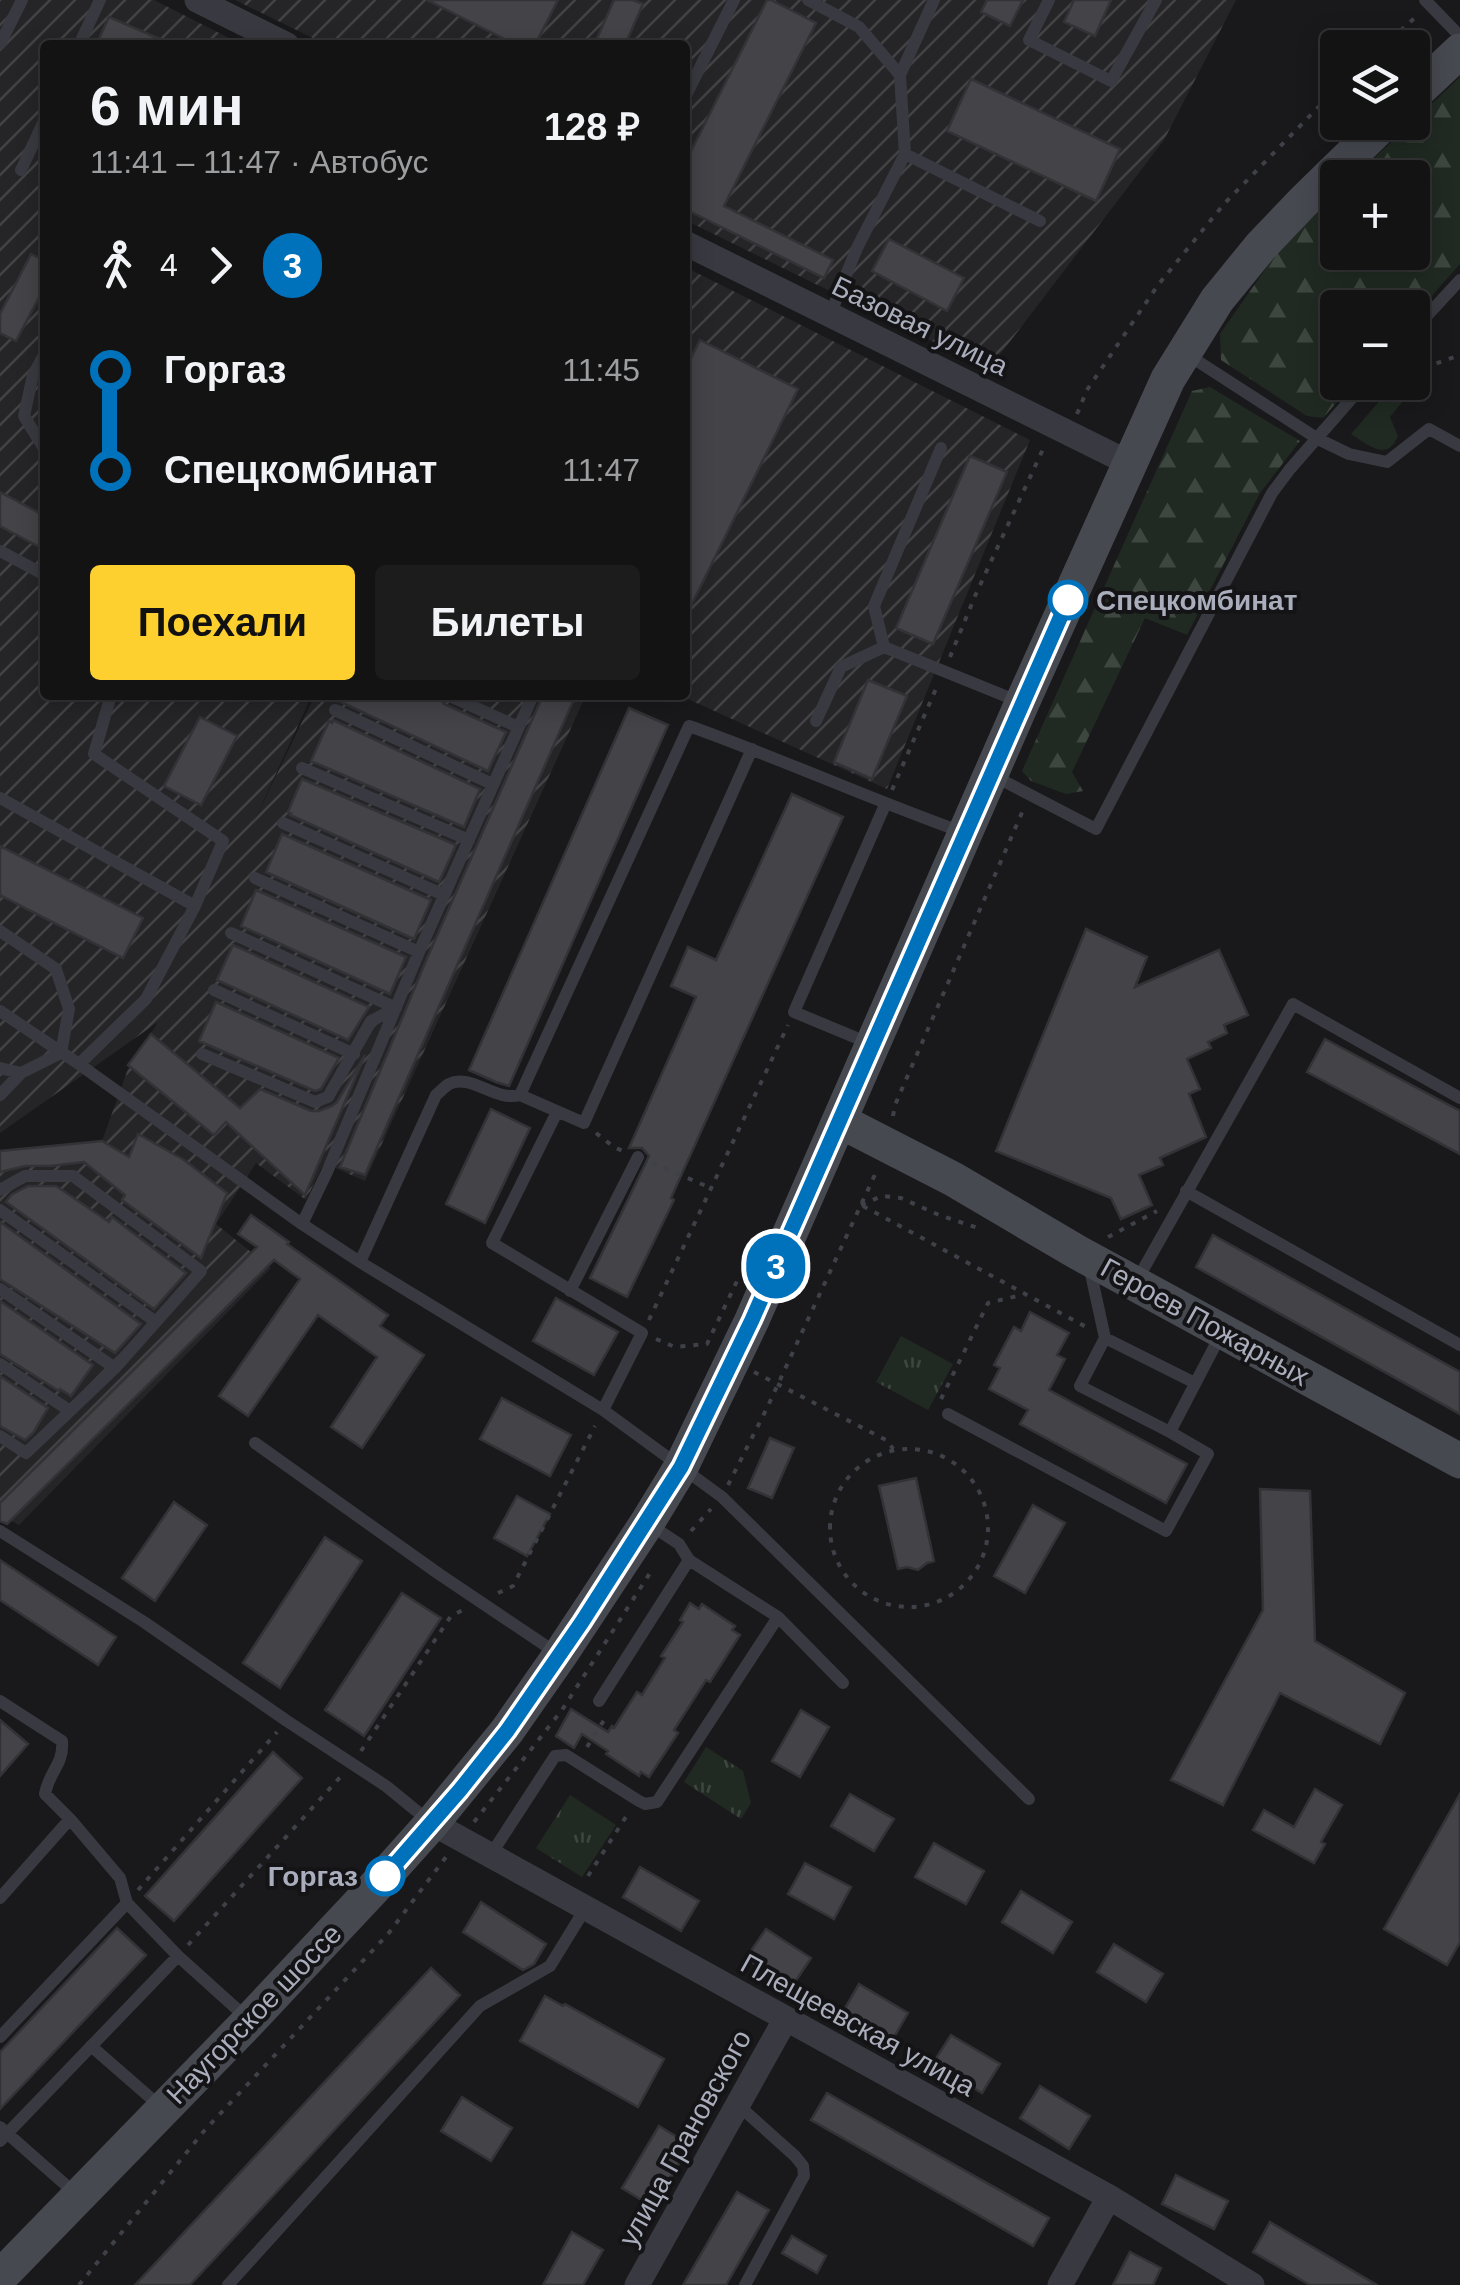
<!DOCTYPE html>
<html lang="ru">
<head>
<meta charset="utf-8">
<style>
  body { margin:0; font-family:Arial,sans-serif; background:#1c1c1d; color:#f1f3f6; height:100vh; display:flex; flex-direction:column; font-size:38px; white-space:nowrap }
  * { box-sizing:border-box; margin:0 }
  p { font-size:32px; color:#9d9ea0 }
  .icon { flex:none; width:55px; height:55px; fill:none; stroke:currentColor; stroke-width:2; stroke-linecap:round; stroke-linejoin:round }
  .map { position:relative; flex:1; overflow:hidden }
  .sheet { position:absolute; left:40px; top:40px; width:650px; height:660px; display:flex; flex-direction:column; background:#131314; border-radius:10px; box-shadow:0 5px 25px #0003,0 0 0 2px #323234 }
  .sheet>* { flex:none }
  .badge { padding:0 20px; border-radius:32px; font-size:35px; line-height:65px }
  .controls { position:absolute; left:1320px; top:30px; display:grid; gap:20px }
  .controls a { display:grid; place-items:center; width:110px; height:110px; border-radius:10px; background:#131314; box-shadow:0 5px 25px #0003,0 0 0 2px #323234; font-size:50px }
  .map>.badge { position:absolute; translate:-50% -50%; box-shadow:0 0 0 5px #fff }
  .legs { display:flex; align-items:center; gap:15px; height:110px; padding:0 50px; font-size:32px }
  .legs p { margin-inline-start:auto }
  .summary { display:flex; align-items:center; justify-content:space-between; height:170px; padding:0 50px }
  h1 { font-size:55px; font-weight:800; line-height:75px }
  .cta { display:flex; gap:20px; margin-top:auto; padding:20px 50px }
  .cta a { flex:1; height:115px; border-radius:10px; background:#fdcf2f; color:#111; font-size:40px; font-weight:800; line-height:115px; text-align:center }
  .cta a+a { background:#1c1c1d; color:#f1f3f6 }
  ul { padding:0 50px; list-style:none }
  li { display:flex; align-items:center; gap:35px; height:100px; font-size:38px }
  li i { display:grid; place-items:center; width:15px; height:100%; margin:0 12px; background:currentColor }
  li i::after { content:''; width:25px; height:25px; margin:-12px; border:8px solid; border-radius:50%; background:#131314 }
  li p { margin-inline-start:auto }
  li:first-child i { background:linear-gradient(#0000 50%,currentColor 0) }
  li:last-child i { background:linear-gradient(currentColor 50%,#0000 0) }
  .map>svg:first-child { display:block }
</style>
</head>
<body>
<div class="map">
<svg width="1460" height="2285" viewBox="0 0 1460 2285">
  <defs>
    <pattern id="industrial-furrows" width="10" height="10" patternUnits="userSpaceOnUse" patternTransform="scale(2.5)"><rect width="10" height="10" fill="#252528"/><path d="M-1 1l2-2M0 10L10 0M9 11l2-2" fill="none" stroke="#424245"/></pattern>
    <pattern id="forest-firs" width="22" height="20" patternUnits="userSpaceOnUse" patternTransform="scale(2.5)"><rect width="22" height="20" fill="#202a22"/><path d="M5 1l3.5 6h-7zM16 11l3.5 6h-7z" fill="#3e4640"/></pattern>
    <pattern id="park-tufts" width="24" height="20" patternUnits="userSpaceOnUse" patternTransform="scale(2.5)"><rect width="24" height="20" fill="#202a22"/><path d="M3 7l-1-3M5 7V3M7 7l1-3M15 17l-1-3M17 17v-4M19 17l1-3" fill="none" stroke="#3e4640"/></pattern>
  </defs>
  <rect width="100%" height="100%" fill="#19191b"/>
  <path fill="url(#industrial-furrows)" d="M 0,0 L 154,0 L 243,45 L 45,45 L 45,695 L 312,695 L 251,828 L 315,695 L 586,695 L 365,1181 L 324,1163 L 306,1200 L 256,1163 L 216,1224 L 271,1268 L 19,1525 L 0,1514 L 0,1151 L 102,1141 L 128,1069 L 158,1022 L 0,1133 Z
    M 235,0 L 1236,0 L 1164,140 L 989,369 L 685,220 L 685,45 L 327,45 Z
    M 685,267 L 1030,440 L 887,789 L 679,695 L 685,695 Z"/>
  <path fill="#202a22" d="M 1395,383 L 1412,390 L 1390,417 L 1398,436 C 1387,463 1367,444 1351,434 Z"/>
  <path fill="url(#forest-firs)" d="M 1460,77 L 1460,264 L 1413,317 L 1412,308 L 1338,308 L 1338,382 L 1354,383 L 1323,418 L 1307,416 L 1221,360 L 1220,334 L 1283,244 L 1337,193 L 1338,252 L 1412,252 L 1412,178 L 1354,177 Z
    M 1210,387 L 1300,441 L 1260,493 L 1187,635 L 1145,618 L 1072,772 L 1083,791 L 1066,794 L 1031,781 L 1022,771 L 1192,391 Z"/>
  <path fill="url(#park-tufts)" d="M 901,1336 L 953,1364 L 928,1410 L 876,1382 Z
    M 706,1747 L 743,1771 L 751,1803 L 741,1819 L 684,1782 Z
    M 570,1795 L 616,1825 L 582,1877 L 536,1848 Z"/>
  <path fill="#434348" stroke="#333337" stroke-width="2.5" d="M 427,0 L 558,0 L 535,45 L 516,45 Z
    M 614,0 L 633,0 L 643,4 L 625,45 L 594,45 Z
    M 767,0 L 771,0 L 816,23 L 724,206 L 833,260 L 824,278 L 685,209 L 685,163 Z
    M 987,0 L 1023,0 L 1010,26 L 981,12 Z
    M 1074,0 L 1111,0 L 1095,36 L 1064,22 Z
    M 109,17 L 174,45 L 96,45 Z
    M 971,79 L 1120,149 L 1096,201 L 947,131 Z
    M 889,239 L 964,278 L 947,311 L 872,271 Z
    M 31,254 L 45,261 L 45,286 L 16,341 L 0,333 L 0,314 Z
    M 700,340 L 798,389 L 685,618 L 685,370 Z
    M 970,456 L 1007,472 L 933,644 L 896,628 Z
    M 0,492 L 45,516 L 45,550 L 0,526 Z
    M 868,680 L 907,696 L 872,779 L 834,762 Z
    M 344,695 L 438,695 L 444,704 L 506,732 L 488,771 L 341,702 Z
    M 543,695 L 565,695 L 574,699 L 365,1175 L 340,1167 L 428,956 Z
    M 629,708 L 668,725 L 509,1086 L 496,1082 L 469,1070 Z
    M 200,717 L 237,736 L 201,805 L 164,786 Z
    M 333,720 L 480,789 L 464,827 L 311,761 L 329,721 L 332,723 Z
    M 302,779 L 456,845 L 439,882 L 290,815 L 291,813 L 288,812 Z
    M 792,794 L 843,817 L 671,1198 L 674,1200 L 627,1297 L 590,1278 L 649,1156 L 642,1148 L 629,1148 L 696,997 L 671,986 L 688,947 L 716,960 Z
    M 282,834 L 431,900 L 414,939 L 266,872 Z
    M 0,846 L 143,918 L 123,958 L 0,895 Z
    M 256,890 L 406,957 L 390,994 L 241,926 Z
    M 1086,929 L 1147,957 L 1135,987 L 1219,950 L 1248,1015 L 1224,1025 L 1227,1033 L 1208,1042 L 1211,1048 L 1187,1059 L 1200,1089 L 1189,1094 L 1206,1137 L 1160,1158 L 1163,1165 L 1139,1175 L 1152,1205 L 1121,1219 L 1111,1198 L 996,1151 Z
    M 233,945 L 369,1007 L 348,1040 L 217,980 Z
    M 216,1002 L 339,1058 L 321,1089 L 315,1091 L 199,1041 Z
    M 151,1034 L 240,1108 L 260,1089 L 311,1111 L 319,1111 L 332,1106 L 337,1102 L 365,1055 L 305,1195 L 226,1122 L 214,1135 L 128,1065 Z
    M 1325,1039 L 1460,1111 L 1460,1154 L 1307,1072 Z
    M 491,1109 L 530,1128 L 485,1223 L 446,1204 Z
    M 138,1134 L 184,1160 L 227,1193 L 201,1258 L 122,1200 L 125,1195 L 84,1162 L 50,1166 L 25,1166 L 0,1172 L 0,1151 L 102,1141 L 129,1157 Z
    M 28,1186 L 56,1186 L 109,1222 L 112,1217 L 186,1273 L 154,1309 L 6,1202 L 11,1195 Z
    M 251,1215 L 289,1242 L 287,1244 L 388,1315 L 380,1326 L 424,1355 L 362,1448 L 331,1427 L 377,1357 L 318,1315 L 248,1416 L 219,1396 L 300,1279 L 274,1260 L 7,1524 L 0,1521 L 0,1503 L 257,1247 L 238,1234 Z
    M 0,1222 L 141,1324 L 115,1353 L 0,1279 Z
    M 1213,1235 L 1460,1372 L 1460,1414 L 1196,1267 Z
    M 556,1298 L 618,1332 L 594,1375 L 533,1341 Z
    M 0,1301 L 93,1365 L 71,1396 L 60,1389 L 59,1391 L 0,1354 Z
    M 1030,1312 L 1069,1333 L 1057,1355 L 1065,1359 L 1049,1390 L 1187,1464 L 1166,1503 L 1020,1424 L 1028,1410 L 989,1389 L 1000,1368 L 994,1365 L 1014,1327 L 1021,1331 Z
    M 0,1376 L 48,1408 L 33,1433 L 25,1440 L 0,1426 Z
    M 502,1398 L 571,1435 L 550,1476 L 480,1439 Z
    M 770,1438 L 794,1448 L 772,1498 L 748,1488 Z
    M 916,1478 L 934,1561 L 927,1563 L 918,1570 L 907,1567 L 898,1569 L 879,1486 Z
    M 1260,1489 L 1310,1491 L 1315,1641 L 1405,1693 L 1380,1744 L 1280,1693 L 1223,1805 L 1171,1780 L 1263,1610 Z
    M 517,1496 L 550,1514 L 527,1556 L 494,1538 Z
    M 174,1502 L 207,1525 L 155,1601 L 122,1578 Z
    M 1033,1505 L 1065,1523 L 1025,1593 L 994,1576 Z
    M 325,1537 L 362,1561 L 280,1688 L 243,1663 Z
    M 0,1560 L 116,1637 L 98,1665 L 0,1600 Z
    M 402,1593 L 441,1618 L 364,1736 L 325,1710 Z
    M 690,1603 L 699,1609 L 702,1604 L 735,1626 L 732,1630 L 740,1635 L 710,1682 L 706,1680 L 674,1730 L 678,1733 L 649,1777 L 641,1772 L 639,1776 L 606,1754 L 608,1751 L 582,1734 L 574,1748 L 556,1736 L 571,1709 L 608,1732 L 612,1726 L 614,1728 L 637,1692 L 642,1695 L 665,1658 L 661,1656 L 683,1622 L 680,1620 Z
    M 801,1710 L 829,1727 L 800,1777 L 772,1761 Z
    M 0,1720 L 28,1744 L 0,1776 Z
    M 273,1752 L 302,1778 L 174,1921 L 145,1896 Z
    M 1315,1789 L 1342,1805 L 1321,1842 L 1325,1844 L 1314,1863 L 1253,1830 L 1264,1810 L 1294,1827 Z
    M 850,1794 L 894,1819 L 874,1851 L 831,1826 Z
    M 1460,1794 L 1460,1942 L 1447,1965 L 1384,1929 Z
    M 934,1843 L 984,1871 L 966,1904 L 915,1877 Z
    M 805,1863 L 851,1887 L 834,1919 L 788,1894 Z
    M 640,1867 L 699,1901 L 681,1931 L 623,1897 Z
    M 1021,1891 L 1072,1922 L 1053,1953 L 1002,1922 Z
    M 481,1902 L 546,1944 L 534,1964 L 523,1970 L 463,1932 Z
    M 117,1928 L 146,1955 L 0,2109 L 0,2052 Z
    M 766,1929 L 811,1958 L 791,1988 L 746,1958 Z
    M 1114,1944 L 1163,1974 L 1146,2002 L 1097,1972 Z
    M 431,1968 L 460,1995 L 190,2285 L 135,2285 Z
    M 859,1984 L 908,2013 L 890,2044 L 841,2015 Z
    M 545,1996 L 563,2006 L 565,2004 L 664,2059 L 638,2107 L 520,2041 Z
    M 951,2035 L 1000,2064 L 982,2093 L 933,2063 Z
    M 1040,2086 L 1090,2116 L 1069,2149 L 1020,2118 Z
    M 827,2093 L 1049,2218 L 1033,2246 L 811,2120 Z
    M 462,2097 L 512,2128 L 491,2161 L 441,2131 Z
    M 659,2126 L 690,2145 L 653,2207 L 622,2188 Z
    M 1176,2175 L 1228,2201 L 1214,2229 L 1162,2204 Z
    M 737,2192 L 769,2210 L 726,2285 L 683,2285 Z
    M 1270,2222 L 1377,2285 L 1310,2285 L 1253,2252 Z
    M 572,2232 L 603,2250 L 583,2285 L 543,2285 Z
    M 792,2236 L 826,2256 L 817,2273 L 782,2253 Z
    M 1130,2252 L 1161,2268 L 1153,2285 L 1113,2285 Z"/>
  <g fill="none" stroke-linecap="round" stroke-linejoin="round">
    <path stroke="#3f4148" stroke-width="4" stroke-dasharray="5 8" stroke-linecap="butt" d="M 1381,48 L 1419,14
      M 1412,372 L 1460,355
      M 1379,394 L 1389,382
      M 1077,414 L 1087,390 L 1158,285 L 1224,204 L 1338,87
      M 950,657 L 975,596 L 1044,447
      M 892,790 L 938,684
      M 893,1116 L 895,1105 L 1024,808
      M 596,1133 L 614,1147 L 625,1152
      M 652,1163 L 711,1188
      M 861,1205 L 882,1196 L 901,1198 L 939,1215 L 978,1228
      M 863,1206 L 1088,1328
      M 1108,1237 L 1157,1211
      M 649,1320 L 788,1025
      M 656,1339 L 675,1347 L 707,1344 L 738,1279
      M 754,1372 L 888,1441 L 893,1449
      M 941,1399 L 988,1303 L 1026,1294
      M830 1528a79 79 0 1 1 158 0a79 79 0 1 1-158 0Z
      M 728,1485 L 767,1408 L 878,1168
      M 691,1531 L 711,1509
      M 498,1593 L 513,1586 L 595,1426
      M 587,1747 L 606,1717
      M 361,1751 L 451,1616 L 463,1610
      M 474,1822 L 562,1710 L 650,1573
      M 588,1876 L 629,1812
      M 138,1890 L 277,1732
      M 188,1945 L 343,1774
      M 79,2285 L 204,2131 L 388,1934 L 446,1857"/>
    <path stroke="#393a41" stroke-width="12" d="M 808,0 L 859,27 L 900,75
      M 1049,0 L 1029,40 L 1111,81 L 1156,0
      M 1425,0 L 1460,36
      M 0,44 L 22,0
      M 79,45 L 100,0
      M 685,97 L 734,0
      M 905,154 L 900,75 L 934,0
      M 21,170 L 45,119
      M 830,315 L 857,248 L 905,154 L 1040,221
      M 1412,332 L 1460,280
      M 45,353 L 33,375 L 24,416 L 45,450
      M 1185,353 L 1318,439 L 1349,454 L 1387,462 L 1429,429 L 1460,446
      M 941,448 L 874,606 L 884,647 L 1020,702
      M 0,551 L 45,575
      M 448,695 L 518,727
      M 335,710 L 492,784
      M 816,721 L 841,667 L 884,647
      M 752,749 L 584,1123 L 520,1095 L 689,726 C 782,759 872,800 965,833
      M 302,768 L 469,840
      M 994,776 L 1096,829 L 1272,493 L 1290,469 L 1366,382
      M 0,798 L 195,906
      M 283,823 L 444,895
      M 255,878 L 419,952
      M 0,931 L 56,969 L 69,1009 L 61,1053 L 21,1073 L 0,1068
      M 214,990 L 354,1054
      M 0,1011 L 79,1064 L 302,1224 L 360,1262 L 603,1410 L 722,1497 L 1029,1799
      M 871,1044 L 794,1012 L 885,805
      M 202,1054 L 315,1102 L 328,1097 L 371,1021 L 396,1008 L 231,933
      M 79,1064 L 146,999 L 195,906 L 223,841 L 94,754 L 111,695
      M 0,1095 L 21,1073
      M 557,1112 L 492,1243 L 642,1333 L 603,1410
      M 0,1190 L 25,1176 L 73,1176 L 201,1271 L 115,1368 L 26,1453 L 0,1436
      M 1186,1191 L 1460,1345
      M 0,1210 L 156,1322
      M 302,1224 L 327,1172 L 419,952 L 533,695
      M 360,1262 L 436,1095 C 440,1092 444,1087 449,1084 C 471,1073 495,1102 520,1095
      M 1089,1265 L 1105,1338 L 1080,1386 L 1170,1432 L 1221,1334
      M 1136,1282 L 1293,1004 L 1460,1098
      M 0,1289 L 115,1368
      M 570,1291 L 638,1157
      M 1105,1338 L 1195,1383
      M 0,1364 L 70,1411
      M 948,1414 L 1166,1531 L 1208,1454 L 1170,1432
      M 255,1443 L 439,1574 L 558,1654
      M 0,1531 L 144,1622 L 287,1721 L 386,1786 L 430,1822
      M 778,1617 L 843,1683
      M 0,1701 L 62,1741 C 64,1765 49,1771 45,1794 L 70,1819
      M 599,1701 L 689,1560
      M 490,1856 L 555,1756 L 566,1755 L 639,1801 L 645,1804 L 657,1802 L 778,1617 L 689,1560 L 679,1544 L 649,1524
      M 0,1898 L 70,1819 L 120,1878 L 127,1903 L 178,1956 L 249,2020
      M 0,2037 L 127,1903
      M 91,2046 L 161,2107
      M 738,2105 L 795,2156 L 803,2166 L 804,2176 L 745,2285
      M 0,2127 L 76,2194
      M 0,2141 L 178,1956
      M 228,2285 L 480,2006 L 550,1966 L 585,1909"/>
    <path stroke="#393a41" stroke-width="25" d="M 197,0 L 287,45
      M 685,243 L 1129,463
      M 432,1823 L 1109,2197 L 1252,2285
      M 637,2285 L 785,2020
      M 1060,2285 L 1109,2197"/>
    <path stroke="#474951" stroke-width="35" d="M 1412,96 L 1460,51
      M 840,1121 L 953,1179 L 1077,1252 L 1460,1461
      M 0,2277 L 249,2021 L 372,1890 L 432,1823 L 507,1731 L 560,1655 L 647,1523 L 681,1467 L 752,1320 L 1022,703 L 1168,379 L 1217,300 L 1261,246 L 1303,202 L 1385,122"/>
  </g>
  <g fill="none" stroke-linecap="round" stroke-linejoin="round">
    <defs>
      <path id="line-1" d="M 385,1876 L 460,1790 L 507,1731 L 582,1622 L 681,1467 L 752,1320 L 1068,600"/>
    </defs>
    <use href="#line-1" stroke="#fff" stroke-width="22"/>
    <use href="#line-1" stroke="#0072bc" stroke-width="15"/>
  </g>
  <g fill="#fff" stroke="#0072bc" stroke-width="5">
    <circle cx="1068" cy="600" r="18"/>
    <circle cx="385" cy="1876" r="18"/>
  </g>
  <g text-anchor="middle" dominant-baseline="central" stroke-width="8" stroke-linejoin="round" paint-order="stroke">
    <g font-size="28" fill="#aaaebc" stroke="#141416">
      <text transform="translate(920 326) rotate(26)">Базовая улица</text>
      <text transform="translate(1205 1322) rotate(29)">Героев Пожарных</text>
      <text transform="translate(254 2014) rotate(-46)">Наугорское шоссе</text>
      <text transform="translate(858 2025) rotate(29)">Плещеевская улица</text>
      <text transform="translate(685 2138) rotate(-61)">улица Грановского</text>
    </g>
    <g font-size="28" font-weight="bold" fill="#aaaebc" stroke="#141416" text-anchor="start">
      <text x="1096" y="600">Спецкомбинат</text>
      <text x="358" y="1876" text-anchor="end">Горгаз</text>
    </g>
  </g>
</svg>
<div class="controls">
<a><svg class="icon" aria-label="layers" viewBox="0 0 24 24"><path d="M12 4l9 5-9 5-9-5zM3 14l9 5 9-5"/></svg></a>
<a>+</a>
<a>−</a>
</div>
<b class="badge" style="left:776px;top:1266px;background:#0072bc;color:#fff">3</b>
<section class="sheet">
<div class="summary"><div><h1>6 мин</h1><p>11:41 – 11:47 · Автобус</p></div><b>128 ₽</b></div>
<div class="legs"><svg class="icon" aria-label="walk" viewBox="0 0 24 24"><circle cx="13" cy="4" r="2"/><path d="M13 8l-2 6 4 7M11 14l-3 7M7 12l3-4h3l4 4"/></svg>4<svg class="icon" aria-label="forward" viewBox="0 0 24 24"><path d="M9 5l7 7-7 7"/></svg><b class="badge" style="background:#0072bc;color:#fff">3</b></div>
<ul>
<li><i style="color:#0072bc"></i><b>Горгаз</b><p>11:45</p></li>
<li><i style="color:#0072bc"></i><b>Спецкомбинат</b><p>11:47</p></li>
</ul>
<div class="cta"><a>Поехали</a><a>Билеты</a></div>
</section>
</div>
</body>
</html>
